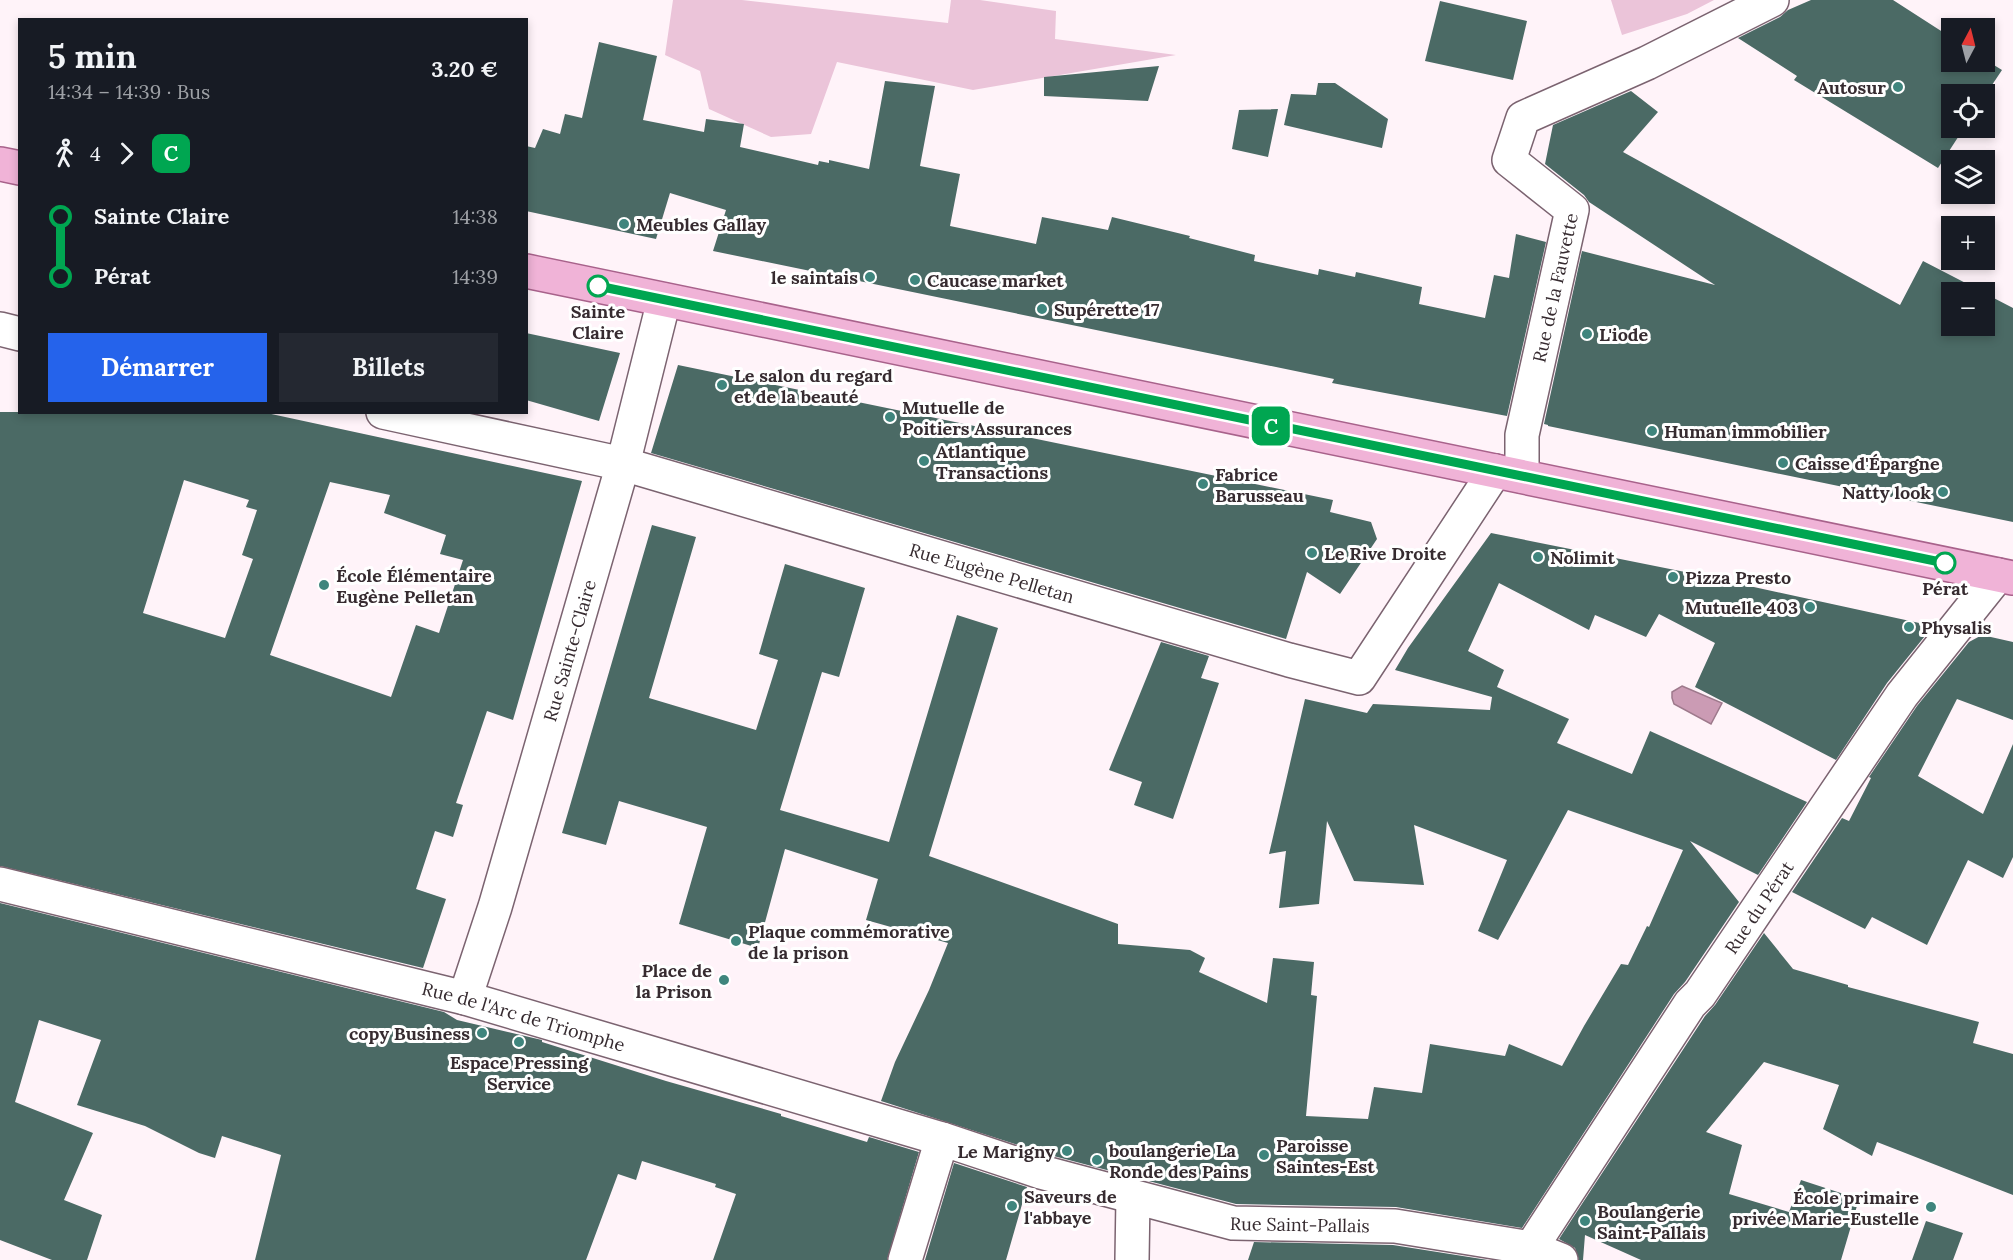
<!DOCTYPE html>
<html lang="fr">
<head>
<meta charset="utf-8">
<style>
  body { margin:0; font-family:Lora,serif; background:#242831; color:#f1f3f6; height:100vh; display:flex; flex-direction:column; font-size:22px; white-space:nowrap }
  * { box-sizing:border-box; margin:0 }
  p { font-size:20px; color:#9ea1a6 }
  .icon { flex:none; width:33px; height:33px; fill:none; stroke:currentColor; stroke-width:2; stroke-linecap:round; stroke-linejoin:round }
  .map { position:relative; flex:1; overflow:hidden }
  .details { position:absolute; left:18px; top:18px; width:510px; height:396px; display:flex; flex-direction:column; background:#171b24; border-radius:0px; box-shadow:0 3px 9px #0003 }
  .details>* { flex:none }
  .badge { padding:0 12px; border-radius:9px; font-size:21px; line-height:39px }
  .needle { width:39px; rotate:7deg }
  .controls { position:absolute; left:1941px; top:18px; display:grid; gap:12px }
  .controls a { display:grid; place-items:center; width:54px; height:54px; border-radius:0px; background:#171b24; box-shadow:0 3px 9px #0003; font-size:30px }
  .map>.badge { position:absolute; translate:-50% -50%; box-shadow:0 0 0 3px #fff }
  .legs { display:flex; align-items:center; gap:9px; height:66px; padding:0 30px; font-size:20px }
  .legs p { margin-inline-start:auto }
  .head { display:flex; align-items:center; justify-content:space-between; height:102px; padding:0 30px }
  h1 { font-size:33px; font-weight:800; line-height:45px }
  .cta { display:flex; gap:12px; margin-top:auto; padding:12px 30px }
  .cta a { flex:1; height:69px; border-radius:0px; background:#2563eb; color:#fff; font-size:24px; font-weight:800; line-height:69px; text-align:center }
  .cta a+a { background:#242831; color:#f1f3f6 }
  ul { padding:0 30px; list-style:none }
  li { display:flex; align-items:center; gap:21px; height:60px; font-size:22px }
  li i { display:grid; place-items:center; width:9px; height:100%; margin:0 8px; background:currentColor }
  li i::after { content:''; width:15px; height:15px; margin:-8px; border:4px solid; border-radius:50%; background:#171b24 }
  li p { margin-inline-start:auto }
  li:first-child i { background:linear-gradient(#0000 50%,currentColor 0) }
  li:last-child i { background:linear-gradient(currentColor 50%,#0000 0) }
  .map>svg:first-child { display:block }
</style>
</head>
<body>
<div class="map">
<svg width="2013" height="1260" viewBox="0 0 2013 1260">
  <rect width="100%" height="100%" fill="#fff3f9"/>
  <path fill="#ebc4d9" d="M 673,0 L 742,0 L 948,23 L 951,0 L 980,0 L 1056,11 L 1055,39 L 1176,55 L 973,90 L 837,62 L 811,134 L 771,137 L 709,109 L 700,71 L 665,55 Z
    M 1611,0 L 1714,0 L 1687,14 L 1622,35 Z"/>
  <path fill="#cb9bb4" stroke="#9e798c" stroke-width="1.5" d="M 1682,686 L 1722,703 L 1711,724 L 1674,704 L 1672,698 L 1672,692 Z"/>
  <path fill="#4b6a65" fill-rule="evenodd" d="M 1811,0 L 1893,0 L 1952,38 L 1952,62 L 1984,62 L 1984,59 L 2002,70 L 1984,97 L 1984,94 L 1952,94 L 1952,128 L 1964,128 L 1938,168 L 1794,80 L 1797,76 L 1738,38 L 1780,17 L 1788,10 Z
    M 1440,1 L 1527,21 L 1513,80 L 1425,61 Z
    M 599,42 L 657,56 L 643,120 L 704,132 L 706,119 L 744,124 L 740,147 L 818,165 L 819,161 L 829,163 L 829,160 L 869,169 L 885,81 L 935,86 L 920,166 L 960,174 L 950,226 L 1036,244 L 1042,217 L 1108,230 L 1112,217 L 1190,236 L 1189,238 L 1255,255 L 1254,261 L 1318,275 L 1319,269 L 1355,277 L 1356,272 L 1422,287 L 1419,304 L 1485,318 L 1494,275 L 1509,278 L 1516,234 L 1546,242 L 1507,416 L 1332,383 L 1334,379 L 713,251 L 726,210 L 670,193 L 656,239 L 526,211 L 526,146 L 535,148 L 543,129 L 560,134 L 565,114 L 582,118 Z
    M 1159,66 L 1148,101 L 1044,96 L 1044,77 Z
    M 1318,83 L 1335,83 L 1388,119 L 1382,148 L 1284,125 L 1291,94 L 1316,95 Z
    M 1631,91 L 1658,112 L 1623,152 L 1900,305 L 1923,261 L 1983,292 L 1952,292 L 1952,326 L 1984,326 L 1984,293 L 2013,308 L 2013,522 L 1548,426 L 1548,425 L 1544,424 L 1582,251 L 1715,285 L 1589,202 L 1584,195 L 1545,164 L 1553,125 Z
    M 1278,109 L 1268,157 L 1232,149 L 1239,110 Z
    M 526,333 L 620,353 L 599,421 L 526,400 Z
    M 678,365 L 1333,500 L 1330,512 L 1371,522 L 1377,539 L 1340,594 L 1307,572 L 1286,639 L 651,453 Z
    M 0,412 L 262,412 L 582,481 L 513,720 L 487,711 L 456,803 L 463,805 L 453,837 L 435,831 L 416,889 L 446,899 L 423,968 L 0,866 ZM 184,480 L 249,500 L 246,507 L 257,510 L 242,555 L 253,559 L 225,638 L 143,613 ZM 330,482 L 390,495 L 384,513 L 446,535 L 440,554 L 463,560 L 439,633 L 416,625 L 391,697 L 270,655 Z
    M 652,525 L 696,537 L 649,698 L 756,730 L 778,660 L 759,654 L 785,564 L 865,588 L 839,677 L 822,672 L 780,810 L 889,842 L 957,615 L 998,628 L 929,856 L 1118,924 L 1118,944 L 1190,950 L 1205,958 L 1199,972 L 1267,1003 L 1273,958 L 1314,962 L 1311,995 L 1317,996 L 1306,1116 L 1368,1119 L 1374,1087 L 1422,1093 L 1430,1044 L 1505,1056 L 1509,1044 L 1562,1066 L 1584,1026 L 1621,964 L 1628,965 L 1647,926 L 1649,927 L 1683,850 L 1568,810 L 1498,940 L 1478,931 L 1507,860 L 1414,825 L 1424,885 L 1354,881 L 1327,821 L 1319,904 L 1279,908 L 1286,851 L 1269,854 L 1305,699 L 1367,713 L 1373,704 L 1490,710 L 1492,697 L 1395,670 L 1408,648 L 1491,533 L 1690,573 L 1933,626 L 1887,683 L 1836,760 L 1695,687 L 1715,643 L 1659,614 L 1646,637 L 1595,615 L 1589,630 L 1499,583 L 1468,651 L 1504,670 L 1497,687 L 1569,719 L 1557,743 L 1632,774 L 1650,731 L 1807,802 L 1758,875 L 1690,841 L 1739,902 L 1685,982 L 1674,994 L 1522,1228 L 1396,1207 L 1236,1204 L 1046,1154 L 881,1101 L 895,1062 L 929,990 L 948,943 L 866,920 L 878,879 L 785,849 L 758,948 L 679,924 L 707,827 L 619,801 L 606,845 L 562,833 Z
    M 1982,635 L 2013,642 L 2013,720 L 1957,699 L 1918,776 L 1983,814 L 2013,744 L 2013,857 L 2003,878 L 1968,860 L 1927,945 L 1872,917 L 1865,929 L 1792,892 L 1842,818 L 1849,821 L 1871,778 L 1869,777 L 1917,706 L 1969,642 Z
    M 1161,642 L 1209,656 L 1201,678 L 1219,683 L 1173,819 L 1134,805 L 1142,782 L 1109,770 Z
    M 0,903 L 444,1012 L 457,1020 L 542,1040 L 542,1042 L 666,1081 L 781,1114 L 781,1116 L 867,1142 L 869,1137 L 919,1152 L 887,1260 L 713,1260 L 736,1194 L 715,1187 L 716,1184 L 642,1161 L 636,1180 L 618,1174 L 586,1260 L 255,1260 L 281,1155 L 222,1136 L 215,1158 L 199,1153 L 145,1126 L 77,1105 L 101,1040 L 39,1020 L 15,1102 L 93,1133 L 64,1200 L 102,1215 L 87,1260 L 52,1260 L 0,1240 Z
    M 1764,933 L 1793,969 L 1848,985 L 1848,987 L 1979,1022 L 1973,1043 L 2013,1054 L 2013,1195 L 1877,1142 L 1872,1156 L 1823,1129 L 1839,1085 L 1764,1062 L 1706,1132 L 1742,1145 L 1729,1194 L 1789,1212 L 1801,1180 L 1859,1199 L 1841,1260 L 1641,1260 L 1585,1235 L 1583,1260 L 1579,1260 L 1575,1248 L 1559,1239 L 1705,1016 L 1715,1005 Z
    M 954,1163 L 1027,1187 L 1006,1260 L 925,1260 Z
    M 1926,1221 L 1963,1233 L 1953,1260 L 1912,1260 Z
    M 1254,1242 L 1393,1245 L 1488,1260 L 1248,1260 Z"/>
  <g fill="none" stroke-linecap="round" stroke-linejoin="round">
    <defs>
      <g id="minor">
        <path d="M 0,329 L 20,334"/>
        <path id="s1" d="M 383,412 L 623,464 L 1289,660 L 1359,678 L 1495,471"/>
        <path id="s2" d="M 1522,476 L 1522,435 L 1572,210 L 1509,160 L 1523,118 L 1647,63 L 1772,0"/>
        <path id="s3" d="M 0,884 L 465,998 L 942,1139 L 1041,1172 L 1233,1223 L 1395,1226 L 1531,1248 L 1561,1260"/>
        <path id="s4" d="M 465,998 L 495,907 L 623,464 L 664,300"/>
        <path id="s5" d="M 1531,1248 L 1690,1004 L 1700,994 L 1902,695 L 1998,575"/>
        <path d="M 905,1260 L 942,1139"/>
        <path d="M 1132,1260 L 1133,1197"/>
      </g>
      <path id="major" d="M 0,164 L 20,168
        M 526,271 L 2013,578"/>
    </defs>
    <use href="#minor" stroke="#7b6370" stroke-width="36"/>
    <use href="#major" stroke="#a8628b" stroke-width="36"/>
    <use href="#minor" stroke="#fff" stroke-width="33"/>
    <use href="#major" stroke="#f0b3d7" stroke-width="33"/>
  </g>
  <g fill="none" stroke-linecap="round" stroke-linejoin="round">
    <defs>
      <path id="line-1" d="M 598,286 L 1945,563"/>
    </defs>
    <use href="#line-1" stroke="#fff" stroke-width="14"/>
    <use href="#line-1" stroke="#00a651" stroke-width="9"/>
  </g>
  <g fill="#3f857d" stroke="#fff" stroke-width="2">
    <circle cx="1898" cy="87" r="6"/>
    <circle cx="624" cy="224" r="6"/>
    <circle cx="870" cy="277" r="6"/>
    <circle cx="915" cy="280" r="6"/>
    <circle cx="1042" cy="309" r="6"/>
    <circle cx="1587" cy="334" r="6"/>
    <circle cx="722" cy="385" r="6"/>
    <circle cx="890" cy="417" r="6"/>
    <circle cx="1652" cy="431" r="6"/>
    <circle cx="924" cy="461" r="6"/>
    <circle cx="1783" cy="463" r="6"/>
    <circle cx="1203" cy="484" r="6"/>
    <circle cx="1943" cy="492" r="6"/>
    <circle cx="1312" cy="553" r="6"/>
    <circle cx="1538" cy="557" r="6"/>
    <circle cx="1673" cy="577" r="6"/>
    <circle cx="324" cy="585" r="6"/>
    <circle cx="1810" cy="607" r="6"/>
    <circle cx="1909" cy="627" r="6"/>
    <circle cx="736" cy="941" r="6"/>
    <circle cx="724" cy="980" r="6"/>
    <circle cx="482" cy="1033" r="6"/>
    <circle cx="519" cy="1042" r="6"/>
    <circle cx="1067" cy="1151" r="6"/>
    <circle cx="1264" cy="1155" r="6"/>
    <circle cx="1097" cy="1160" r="6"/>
    <circle cx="1012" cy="1206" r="6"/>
    <circle cx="1931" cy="1207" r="6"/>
    <circle cx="1585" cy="1221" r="6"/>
  </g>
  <g fill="#fff" stroke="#00a651" stroke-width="3">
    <circle cx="598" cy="286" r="10"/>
    <circle cx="1945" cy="563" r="10"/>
  </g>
  <g text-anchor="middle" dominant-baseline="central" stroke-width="6" stroke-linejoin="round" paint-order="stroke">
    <g font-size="18" font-weight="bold" fill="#362b30" stroke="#fff" text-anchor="start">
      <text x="1886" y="87" text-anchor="end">Autosur</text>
      <text x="636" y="224">Meubles Gallay</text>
      <text x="858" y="277" text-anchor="end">le saintais</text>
      <text x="927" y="280">Caucase market</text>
      <text x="1054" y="309">Supérette 17</text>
      <text x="1599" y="334">L'iode</text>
      <text x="734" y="375">Le salon du regard<tspan x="734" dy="21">et de la beauté</tspan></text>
      <text x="902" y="407">Mutuelle de<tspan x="902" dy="21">Poitiers Assurances</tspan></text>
      <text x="1664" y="431">Human immobilier</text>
      <text x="936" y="451">Atlantique<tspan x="936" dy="21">Transactions</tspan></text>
      <text x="1795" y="463">Caisse d'Épargne</text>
      <text x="1215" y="474">Fabrice<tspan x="1215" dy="21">Barusseau</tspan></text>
      <text x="1931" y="492" text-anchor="end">Natty look</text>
      <text x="1324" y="553">Le Rive Droite</text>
      <text x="1550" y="557">Nolimit</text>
      <text x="336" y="575">École Élémentaire<tspan x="336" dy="21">Eugène Pelletan</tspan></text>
      <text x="1685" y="577">Pizza Presto</text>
      <text x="1798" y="607" text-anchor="end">Mutuelle 403</text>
      <text x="1921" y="627">Physalis</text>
      <text x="748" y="931">Plaque commémorative<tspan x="748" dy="21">de la prison</tspan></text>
      <text x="712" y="970" text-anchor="end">Place de<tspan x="712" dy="21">la Prison</tspan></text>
      <text x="470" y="1033" text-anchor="end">copy Business</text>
      <text x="519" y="1062" text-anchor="middle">Espace Pressing<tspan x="519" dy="21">Service</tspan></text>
      <text x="1276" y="1145">Paroisse<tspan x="1276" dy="21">Saintes-Est</tspan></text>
      <text x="1109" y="1150">boulangerie La<tspan x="1109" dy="21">Ronde des Pains</tspan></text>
      <text x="1055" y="1151" text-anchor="end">Le Marigny</text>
      <text x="1024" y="1196">Saveurs de<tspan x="1024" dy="21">l'abbaye</tspan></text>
      <text x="1919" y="1197" text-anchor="end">École primaire<tspan x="1919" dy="21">privée Marie-Eustelle</tspan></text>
      <text x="1597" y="1211">Boulangerie<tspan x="1597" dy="21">Saint-Pallais</tspan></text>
    </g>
    <g font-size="18" fill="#362b30" stroke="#fff">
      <text stroke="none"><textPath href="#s2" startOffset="192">Rue de la Fauvette</textPath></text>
      <text stroke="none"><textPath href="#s1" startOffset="630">Rue Eugène Pelletan</textPath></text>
      <text stroke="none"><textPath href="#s4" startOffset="363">Rue Sainte-Claire</textPath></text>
      <text stroke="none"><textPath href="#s5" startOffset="410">Rue du Pérat</textPath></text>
      <text stroke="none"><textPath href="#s3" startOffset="540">Rue de l'Arc de Triomphe</textPath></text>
      <text stroke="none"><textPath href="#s3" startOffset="1346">Rue Saint-Pallais</textPath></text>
    </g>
    <g font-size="18" font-weight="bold" fill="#362b30" stroke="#fff">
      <text x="598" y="311">Sainte<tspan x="598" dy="21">Claire</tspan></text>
      <text x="1945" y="588">Pérat</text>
    </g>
  </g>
</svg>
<div class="controls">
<a><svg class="needle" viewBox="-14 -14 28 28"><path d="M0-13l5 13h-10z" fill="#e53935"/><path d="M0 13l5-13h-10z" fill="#9ea1a6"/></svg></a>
<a><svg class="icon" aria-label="locate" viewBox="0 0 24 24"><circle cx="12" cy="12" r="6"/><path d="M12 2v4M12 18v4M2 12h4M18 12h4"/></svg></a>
<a><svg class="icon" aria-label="layers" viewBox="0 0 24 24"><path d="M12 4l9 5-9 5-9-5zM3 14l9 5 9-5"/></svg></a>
<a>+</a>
<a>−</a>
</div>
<b class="badge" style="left:1271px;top:426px;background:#00a651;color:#fff">C</b>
<section class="details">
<div class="head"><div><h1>5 min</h1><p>14:34 – 14:39 · Bus</p></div><b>3.20 €</b></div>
<div class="legs"><svg class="icon" aria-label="walk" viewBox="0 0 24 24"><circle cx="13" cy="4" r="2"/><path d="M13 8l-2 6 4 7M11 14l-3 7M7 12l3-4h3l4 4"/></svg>4<svg class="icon" aria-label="forward" viewBox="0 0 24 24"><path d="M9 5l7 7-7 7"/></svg><b class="badge" style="background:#00a651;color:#fff">C</b></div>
<ul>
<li><i style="color:#00a651"></i><b>Sainte Claire</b><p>14:38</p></li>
<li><i style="color:#00a651"></i><b>Pérat</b><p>14:39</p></li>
</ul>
<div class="cta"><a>Démarrer</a><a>Billets</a></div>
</section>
</div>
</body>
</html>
